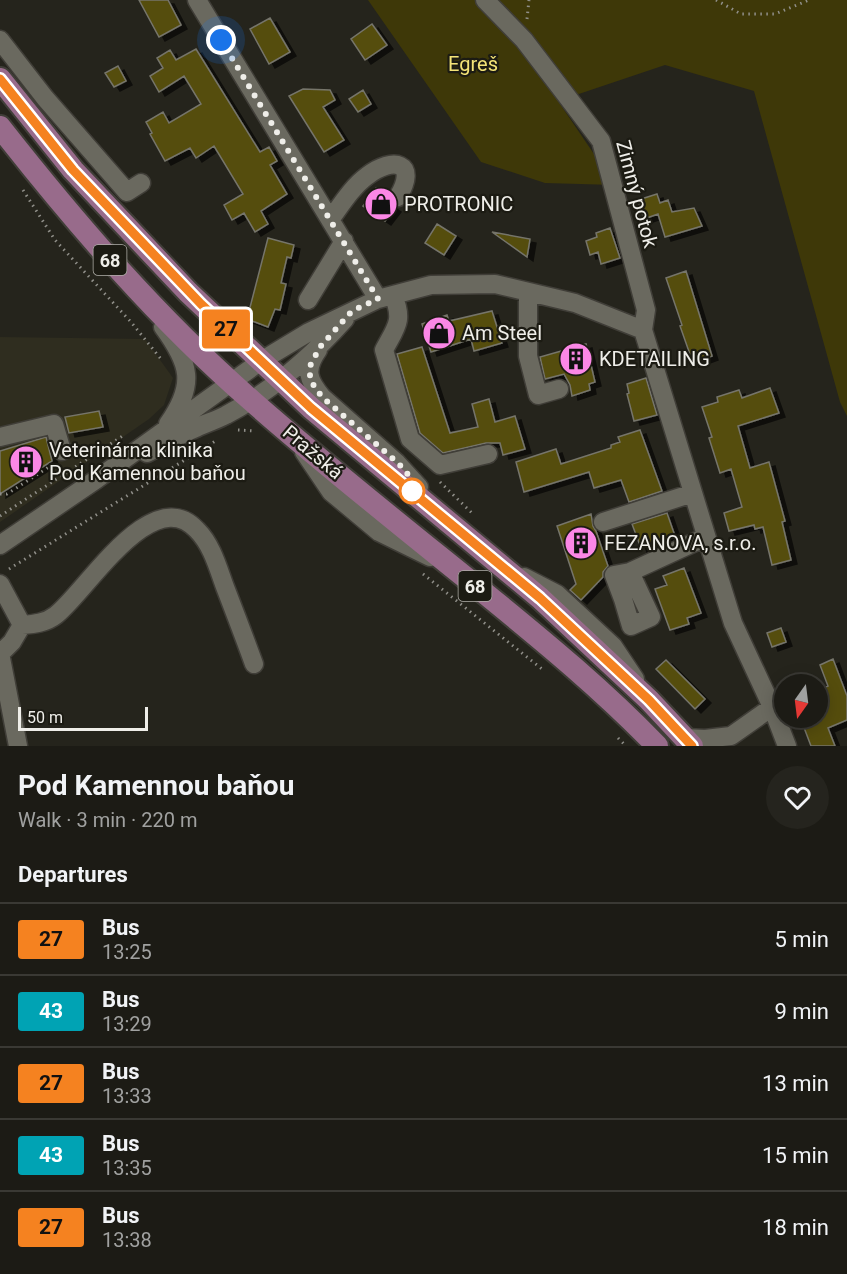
<!DOCTYPE html>
<html lang="en">
<head>
<meta charset="utf-8">
<style>
  body { margin:0; font-family:Roboto,sans-serif; background:#25241e; color:#f1f3f6; height:100vh; display:flex; flex-direction:column; font-size:22px; white-space:nowrap }
  * { box-sizing:border-box; margin:0 }
  p { font-size:20px; color:#a0a1a0 }
  .icon { flex:none; width:33px; height:33px; fill:none; stroke:currentColor; stroke-width:2; stroke-linecap:round; stroke-linejoin:round }
  .map { position:relative; height:746px; overflow:hidden }
  .panel { display:flex; flex-direction:column; background:#1c1b15; flex:1 }
  .panel>* { flex:none }
  .badge { padding:0 12px; border-radius:4px; font-size:21px; line-height:39px }
  .needle { width:39px; rotate:194deg }
  .fabs { position:absolute; left:774px; top:674px; display:grid; gap:12px }
  .fabs a { display:grid; place-items:center; width:54px; height:54px; border-radius:50%; background:#1c1b15; box-shadow:0 3px 15px #0003,0 0 0 2px #3a3934; font-size:30px }
  .scale { position:absolute; left:18px; bottom:15px; width:130px; box-sizing:border-box; padding-left:6px; border:3px solid #efeee9; border-top:0; font-size:16px; line-height:21px; white-space:nowrap; color:#efeee9; -webkit-text-stroke:4px #1c1b13; paint-order:stroke }
  .you { position:absolute; width:30px; height:30px; margin:-15px; border:4px solid #fff; border-radius:50%; background:#1a73e8; box-shadow:0 0 0 9px #1a73e833 }
  .map>.badge { position:absolute; translate:-50% -50%; box-shadow:0 0 0 3px #fff }
  h2 { padding:0 18px; font-size:22px; line-height:54px }
  .round { display:grid; place-items:center; flex:none; width:63px; height:63px; border-radius:32px; background:#25241e }
  .summary { display:flex; align-items:center; justify-content:space-between; height:102px; padding:0 18px }
  h1 { font-size:28px; font-weight:700; line-height:45px }
  ul { padding:0; list-style:none }
  li { display:flex; align-items:center; gap:18px; height:72px; padding:0 18px; border-top:2px solid #3a3934 }
  li div { flex:1 }
  li b { display:block; font-size:22px }
  li em { font-style:normal }
  li .badge { min-width:66px; font-weight:700; text-align:center }
  .map>svg:first-child { display:block }
</style>
</head>
<body>
<div class="map">
<svg width="847" height="746" viewBox="0 0 847 746">
  <defs>
    <filter id="shadow"><feDropShadow dx="6" dy="4" stdDeviation="0" flood-color="#0009"/></filter>
  </defs>
  <rect width="100%" height="100%" fill="#25241c"/>
  <path fill="#2f2d1f" d="M 0,337 L 145,339 L 173,378 L 164,405 L 149,419 L 0,522 Z"/>
  <path fill="#3e3808" d="M 368,0 L 847,0 L 847,416 L 840,402 L 754,91 L 665,65 L 558,101 L 615,185 L 545,183 L 481,162 Z"/>
  <path fill="#554d0d" stroke="#76756b" stroke-width="1.5" filter="url(#shadow)" d="M 139,0 L 168,0 L 181,25 L 159,37 Z
    M 270,18 L 290,52 L 269,64 L 250,29 Z
    M 372,24 L 387,45 L 365,60 L 351,39 Z
    M 196,49 L 260,152 L 269,147 L 277,161 L 270,165 L 287,194 L 261,211 L 268,224 L 255,232 L 244,213 L 232,220 L 224,205 L 243,194 L 214,146 L 196,158 L 190,148 L 165,161 L 150,134 L 152,133 L 146,122 L 163,112 L 169,123 L 201,104 L 184,76 L 159,92 L 150,76 L 163,68 L 157,58 L 170,50 L 176,60 Z
    M 118,66 L 126,81 L 114,87 L 105,73 Z
    M 303,89 L 330,90 L 335,100 L 323,107 L 344,140 L 324,152 L 289,96 Z
    M 363,90 L 371,104 L 358,112 L 349,99 Z
    M 376,188 L 383,199 L 387,197 L 389,204 L 395,208 L 385,221 L 363,206 Z
    M 657,194 L 660,203 L 668,200 L 672,212 L 694,208 L 702,226 L 665,237 L 658,214 L 644,219 L 638,200 Z
    M 437,224 L 456,236 L 444,255 L 425,243 Z
    M 610,228 L 620,258 L 601,264 L 598,252 L 590,255 L 586,241 L 597,237 L 596,233 Z
    M 492,232 L 530,239 L 527,257 Z
    M 268,238 L 294,245 L 291,258 L 287,257 L 281,283 L 286,284 L 280,310 L 275,309 L 268,327 L 247,319 Z
    M 686,271 L 712,356 L 693,363 L 680,326 L 682,325 L 666,278 Z
    M 492,311 L 502,343 L 474,351 L 471,339 L 431,352 L 422,324 L 447,315 L 449,321 Z
    M 586,344 L 595,382 L 589,384 L 590,390 L 572,396 L 570,385 L 564,374 L 545,379 L 540,357 Z
    M 422,347 L 450,433 L 478,427 L 472,404 L 489,399 L 495,422 L 515,416 L 525,449 L 503,455 L 500,443 L 486,443 L 443,453 L 420,433 L 397,354 Z
    M 646,378 L 657,415 L 634,421 L 627,394 L 629,393 L 627,384 Z
    M 770,388 L 779,413 L 738,426 L 750,468 L 769,462 L 785,521 L 782,522 L 791,560 L 772,565 L 763,527 L 755,529 L 754,525 L 729,531 L 724,513 L 742,507 L 731,469 L 720,473 L 709,438 L 712,437 L 702,407 L 718,402 L 717,397 L 739,390 L 742,398 Z
    M 99,411 L 103,427 L 69,433 L 65,417 Z
    M 640,430 L 662,491 L 629,502 L 621,480 L 594,488 L 589,472 L 524,492 L 516,462 L 556,449 L 561,464 L 611,448 L 611,445 L 620,442 L 618,437 Z
    M 46,437 L 52,461 L 0,494 L 0,451 Z
    M 667,513 L 675,536 L 641,548 L 632,524 Z
    M 591,514 L 593,526 L 596,531 L 608,566 L 603,572 L 603,577 L 581,600 L 570,590 L 576,584 L 557,526 Z
    M 684,568 L 701,613 L 687,618 L 689,624 L 670,630 L 655,589 L 667,585 L 663,576 Z
    M 781,628 L 786,642 L 772,647 L 767,633 Z
    M 833,659 L 847,696 L 847,720 L 828,728 L 835,746 L 811,746 L 800,717 L 818,717 L 818,690 L 828,686 L 820,665 Z
    M 666,660 L 705,699 L 695,709 L 656,669 Z"/>
  <g fill="none" stroke-linecap="round" stroke-linejoin="round">
    <defs>
      <path id="minor" d="M 197,0 L 378,299
        M 485,0 L 524,40 L 601,141 L 646,310 L 643,330 L 733,623 L 772,707 L 787,746
        M 0,40 L 45,98 L 127,192 L 141,183
        M 330,220 C 341,205 352,187 367,176 C 393,156 419,162 398,197
        M 528,292 L 528,356 L 538,395 L 559,389
        M 393,295 C 404,321 396,327 384,350 L 410,439 L 440,465 L 488,454
        M 308,300 L 344,241
        M 163,327 C 190,364 196,384 168,424
        M 318,350 C 304,370 308,380 322,397 L 397,463 L 419,487
        M 0,437 L 54,424 L 62,451
        M 304,452 L 331,492 L 379,532 L 430,557
        M 147,453 C 163,445 179,435 196,428 C 206,423 217,420 226,415 C 272,391 311,357 345,319
        M 603,522 L 693,493
        M 0,545 L 97,479 L 261,361 L 309,332 L 378,299 L 431,285 L 495,284 L 575,303 L 643,330
        M 630,572 L 651,617 L 631,626 L 623,599 L 614,575 L 630,572 L 706,537
        M 524,577 L 557,594 L 613,646 L 635,679
        M 0,584 L 22,625 L 12,642 L 0,654
        M 22,625 C 34,624 46,623 56,615 C 86,592 152,481 197,530 C 212,545 218,568 225,587 C 235,613 245,639 254,664
        M 0,653 L 18,746
        M 686,738 L 705,739 L 731,736 L 772,707"/>
      <path id="major" d="M 0,79 L 73,170 L 188,292 L 311,408 L 540,598 L 649,700 L 692,746
        M 0,127 C 77,225 158,319 252,401 C 328,468 408,531 487,595 C 546,643 604,691 657,746"/>
    </defs>
    <use href="#minor" stroke="#403e38" stroke-width="21"/>
    <use href="#major" stroke="#403e38" stroke-width="26"/>
    <path stroke="#908f89" stroke-width="3" stroke-dasharray="1.5 4.5" stroke-linecap="butt" d="M 716,0 L 741,14 L 775,14 L 809,0
      M 527,19 L 529,0
      M 23,190 L 55,240 L 131,322 L 161,359
      M 238,430 L 255,431
      M 440,482 L 474,515
      M 0,494 L 7,494 L 52,465
      M 0,516 L 124,435
      M 9,569 L 217,440
      M 423,574 L 542,669
      M 618,738 L 626,746"/>
    <use href="#minor" stroke="#6a695f" stroke-width="18"/>
    <use href="#major" stroke="#986b8b" stroke-width="22"/>
  </g>
  <g fill="none" stroke-linecap="round" stroke-linejoin="round">
    <defs>
      <path id="line" d="M 0,79 L 73,170 L 201,304 L 311,408 L 540,598 L 649,700 L 692,746"/>
    </defs>
    <use href="#line" stroke="#fff" stroke-width="14"/>
    <use href="#line" stroke="#f58220" stroke-width="9"/>
    <path stroke="#efeee9" stroke-width="6" stroke-dasharray="0 10.8" d="M 221,40 L 378,299 L 352,311 L 320,347 L 310,366 L 310,380 L 322,397 L 398,463 L 419,487 L 412,491"/>
  </g>
  <defs>
    <symbol id="shop-disc" viewBox="-11 -11 22 22"><circle r="9.5" fill="#fb87e6" stroke="#1c1b13"/><path d="M-5-2.5h2.3a2.7 3.5 0 0 1 5.4 0H5L5.5 6h-11ZM-1.5-2.5h3a1.5 2.3 0 0 0-3 0Z" fill="#111"/></symbol>
    <symbol id="building-disc" viewBox="-11 -11 22 22"><circle r="9.5" fill="#fb87e6" stroke="#1c1b13"/><path d="M-4-6H4V6H1V3H-1V6H-4ZM-2.5-4.3h1.7v1.8h-1.7ZM.8-4.3h1.7v1.8H.8ZM-2.5-1h1.7V.8h-1.7ZM.8-1h1.7V.8H.8Z" fill="#111"/></symbol>
  </defs>
  <g fill-rule="evenodd">
    <use href="#shop-disc" x="362" y="185" width="38" height="38"/>
    <use href="#shop-disc" x="420" y="314" width="38" height="38"/>
    <use href="#building-disc" x="557" y="340" width="38" height="38"/>
    <use href="#building-disc" x="7" y="443" width="38" height="38"/>
    <use href="#building-disc" x="562" y="524" width="38" height="38"/>
  </g>
  <circle fill="#fff" stroke="#f58220" stroke-width="3" cx="412" cy="491" r="12"/>
  <g text-anchor="middle" dominant-baseline="central" stroke-width="4.5" stroke-linejoin="round" paint-order="stroke">
    <g fill="#1c1b13" stroke="#b0afa9" stroke-width="1.5">
      <rect x="93.5" y="245" width="33" height="30" rx="4.5"/>
      <rect x="458.5" y="571" width="33" height="30" rx="4.5"/>
    </g>
    <g font-size="18" font-weight="bold" fill="#efeee9">
      <text x="110" y="260">68</text>
      <text x="475" y="586">68</text>
    </g>
    <g font-size="20" fill="#f3e377" stroke="#1c1b13">
      <text x="473" y="64">Egreš</text>
    </g>
    <g font-size="20" fill="#efeee9" stroke="#1c1b13">
      <text transform="translate(637 194) rotate(75)">Zimný potok</text>
      <text transform="translate(313 452) rotate(40)">Pražská</text>
    </g>
    <g font-size="20" fill="#efeee9" stroke="#1c1b13" text-anchor="start">
      <text x="404" y="204">PROTRONIC</text>
      <text x="462" y="333">Am Steel</text>
      <text x="599" y="359">KDETAILING</text>
      <text x="49" y="450">Veterinárna klinika<tspan x="49" dy="23">Pod Kamennou baňou</tspan></text>
      <text x="604" y="543">FEZANOVA, s.r.o.</text>
    </g>
  </g>
</svg>
<div class="fabs">
<a><svg class="needle" viewBox="-14 -14 28 28"><path d="M0-13l5 13h-10z" fill="#e53935"/><path d="M0 13l5-13h-10z" fill="#a0a1a0"/></svg></a>
</div>
<div class="scale">50 m</div>
<div class="you" style="left:221px;top:40px"></div>
<b class="badge" style="left:226px;top:329px;background:#f58220;color:#111">27</b>
</div>
<section class="panel">
<div class="summary"><div><h1>Pod Kamennou baňou</h1><p>Walk · 3 min · 220 m</p></div><a class="round"><svg class="icon" aria-label="heart" viewBox="0 0 24 24"><path d="M12 20l-8-8c-3-5 5-10 8-4 3-6 11-1 8 4z"/></svg></a></div>
<h2>Departures</h2>
<ul>
<li><span class="badge" style="background:#f58220;color:#111">27</span><div><b>Bus</b><p>13:25</p></div><em>5 min</em></li>
<li><span class="badge" style="background:#00a3b4;color:#fff">43</span><div><b>Bus</b><p>13:29</p></div><em>9 min</em></li>
<li><span class="badge" style="background:#f58220;color:#111">27</span><div><b>Bus</b><p>13:33</p></div><em>13 min</em></li>
<li><span class="badge" style="background:#00a3b4;color:#fff">43</span><div><b>Bus</b><p>13:35</p></div><em>15 min</em></li>
<li><span class="badge" style="background:#f58220;color:#111">27</span><div><b>Bus</b><p>13:38</p></div><em>18 min</em></li>
</ul>
</section>
</body>
</html>
